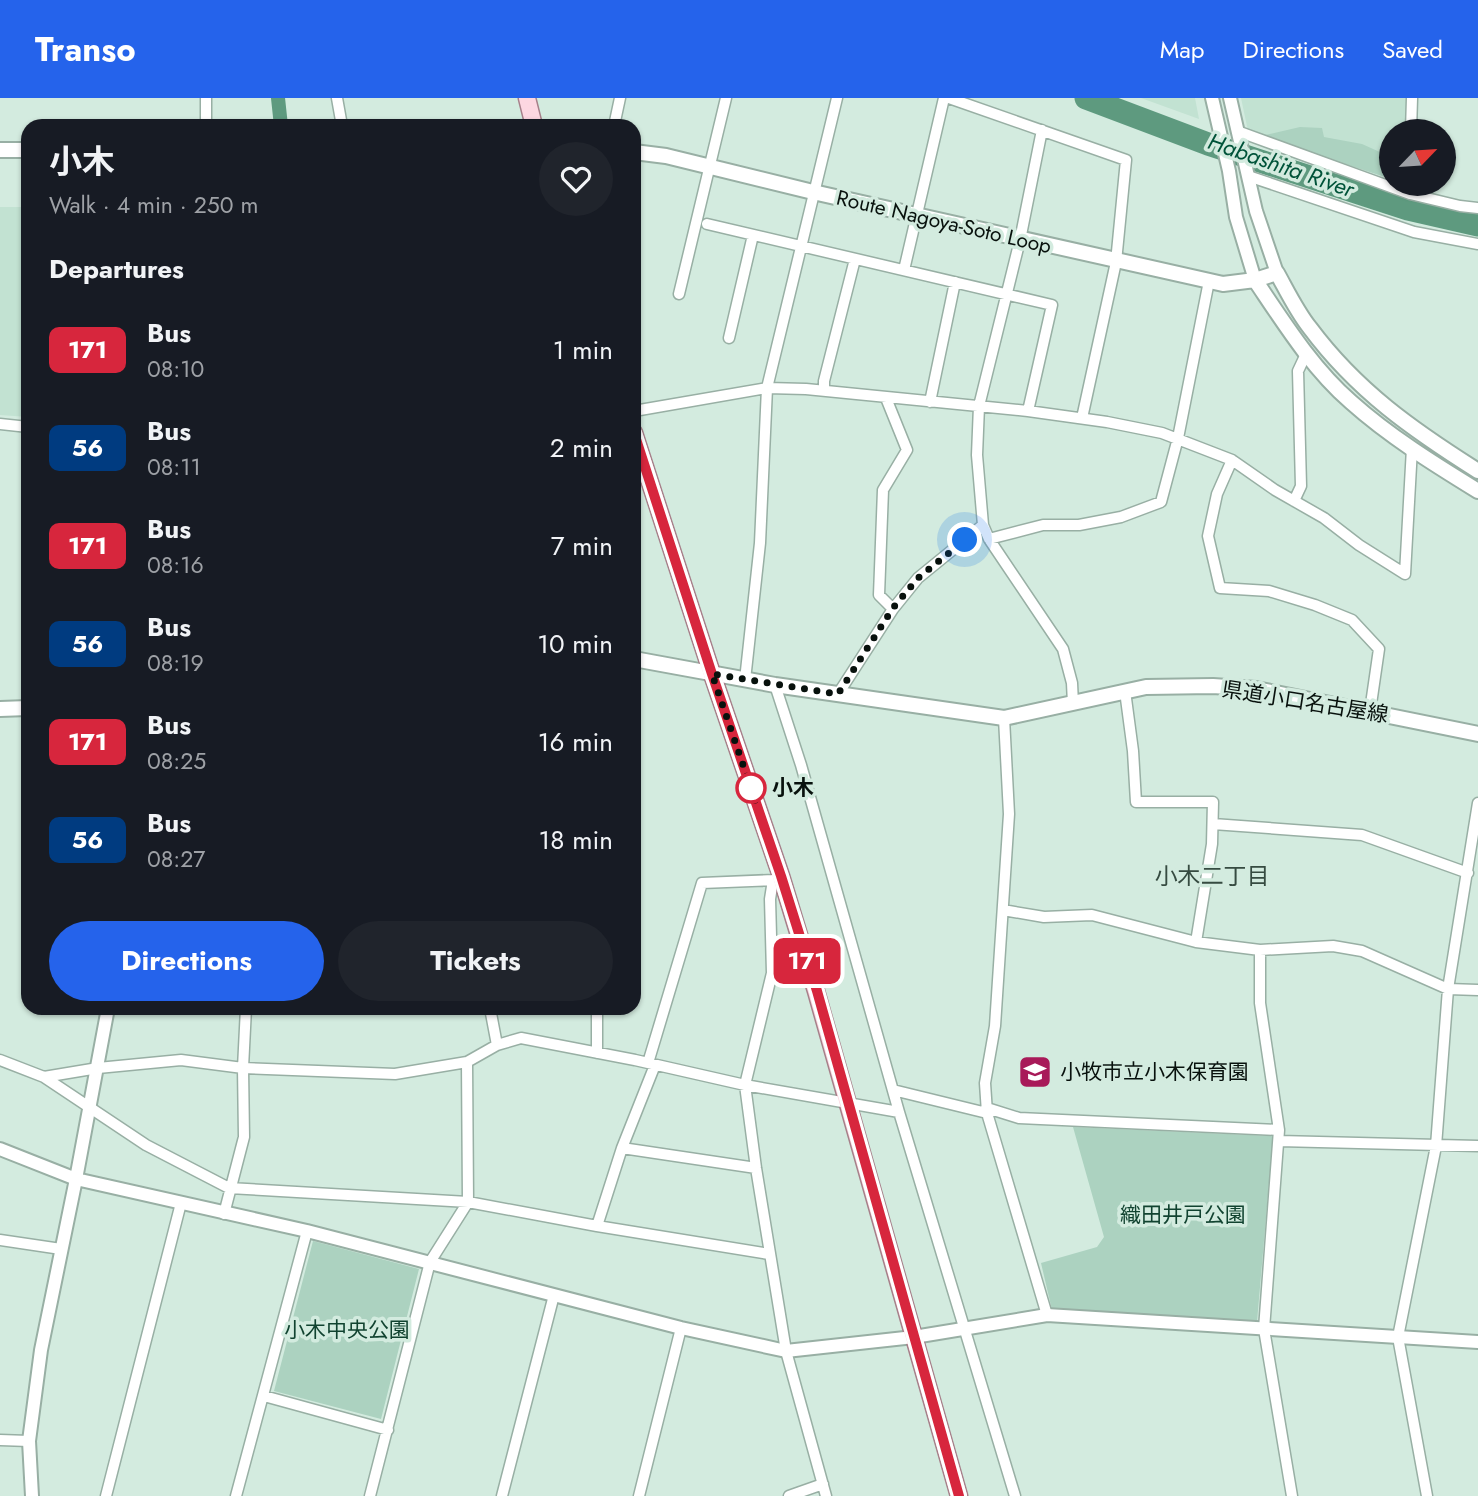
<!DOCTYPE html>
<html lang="en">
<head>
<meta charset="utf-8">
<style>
  body { margin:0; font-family:Jost,"Noto Sans JP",sans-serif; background:#20242c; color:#f1f3f6; height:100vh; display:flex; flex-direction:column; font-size:26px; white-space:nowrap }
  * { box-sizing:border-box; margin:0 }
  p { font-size:23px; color:#9ea1a6 }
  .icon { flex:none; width:38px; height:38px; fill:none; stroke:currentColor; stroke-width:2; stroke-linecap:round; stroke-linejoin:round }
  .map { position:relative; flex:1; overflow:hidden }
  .details { position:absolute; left:21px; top:21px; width:620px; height:896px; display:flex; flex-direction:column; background:#171b24; border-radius:21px; box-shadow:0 2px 5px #0004 }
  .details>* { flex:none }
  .badge { padding:0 14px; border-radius:10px; font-size:24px; line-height:46px }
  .needle { width:46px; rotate:65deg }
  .buttons { position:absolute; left:1379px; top:21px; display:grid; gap:14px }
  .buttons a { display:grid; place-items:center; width:77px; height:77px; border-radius:50%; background:#171b24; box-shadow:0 2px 5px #0004; font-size:35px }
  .you { position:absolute; width:35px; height:35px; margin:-18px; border:5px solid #fff; border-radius:50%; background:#1a73e8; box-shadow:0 0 0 10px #1a73e833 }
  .map>.badge { position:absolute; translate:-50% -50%; box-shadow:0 0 0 4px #fff }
  h2 { padding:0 28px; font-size:26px; line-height:63px }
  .round { display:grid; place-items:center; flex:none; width:74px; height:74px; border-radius:37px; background:#20242c }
  .summary { display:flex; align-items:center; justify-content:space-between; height:119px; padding:0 28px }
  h1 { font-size:33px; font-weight:700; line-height:52px }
  .primary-button { display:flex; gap:14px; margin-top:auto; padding:14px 28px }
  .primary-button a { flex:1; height:80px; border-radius:42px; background:#2563eb; color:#fff; font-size:28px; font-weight:700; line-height:80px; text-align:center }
  .primary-button a+a { background:#20242c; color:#f1f3f6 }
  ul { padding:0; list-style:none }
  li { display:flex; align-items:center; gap:21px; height:98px; padding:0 28px }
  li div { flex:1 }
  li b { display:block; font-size:26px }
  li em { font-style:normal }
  li .badge { min-width:77px; font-weight:700; text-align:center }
  header { display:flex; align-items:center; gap:42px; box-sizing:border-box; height:98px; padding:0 35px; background:#2563eb; color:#fff }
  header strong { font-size:33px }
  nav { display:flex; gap:38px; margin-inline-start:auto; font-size:24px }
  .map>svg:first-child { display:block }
</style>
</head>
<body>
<header>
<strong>Transo</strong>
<nav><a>Map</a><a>Directions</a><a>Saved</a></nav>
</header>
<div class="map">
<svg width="1478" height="1398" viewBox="0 0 1478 1398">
  <rect width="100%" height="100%" fill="#d3ebdf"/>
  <path fill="#c2e2d2" d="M 1141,0 L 1195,0 L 1199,21 Z
    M 1241,0 L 1408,0 L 1407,33 L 1391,33 L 1391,81 L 1248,33 Z
    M 0,109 L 28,109 L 28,319 L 0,317 Z"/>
  <path fill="#acd2c0" d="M 1300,29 L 1322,30 L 1324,39 L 1362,46 L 1391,59 L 1391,81 L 1261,38 Z
    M 1073,1029 L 1273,1038 L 1257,1224 L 1052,1212 L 1041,1165 L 1097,1149 L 1104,1139 Z
    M 313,1143 L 419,1171 L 381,1321 L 274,1293 Z"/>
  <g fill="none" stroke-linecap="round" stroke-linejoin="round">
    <path stroke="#5e9a7f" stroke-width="14" d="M 278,0 L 281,28"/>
    <path stroke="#5e9a7f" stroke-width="23" d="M 1086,0 L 1208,46 L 1408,111 L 1478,127"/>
    <defs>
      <path id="minor" d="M 206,0 L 206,28
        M 337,0 L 342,28
        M 949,0 L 1126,62 L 1116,164 L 1082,320
        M 614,28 L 620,0
        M 1042,32 L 1020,142 L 979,308 L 977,357 L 983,427 L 989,441 L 1063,551 L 1072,585 L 1073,606
        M 1237,33 L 1410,96
        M 1411,33 L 1412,0
        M 1248,78 L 1414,134 L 1478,146
        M 1410,86 L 1410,96 L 1460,108 L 1478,110
        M 707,126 L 1052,207 L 1028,313
        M 904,172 L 944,0
        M 679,196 L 726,0
        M 729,240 L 753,137
        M 824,293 L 824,283 L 855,161
        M 886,300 L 907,352 L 883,392 L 879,497 L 893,511
        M 930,304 L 955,184
        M 634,313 L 767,290 L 806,291 L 1028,313 L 1107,324 L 1162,335 L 1232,362 L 1275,392 L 1324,420 L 1359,447 L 1405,476 L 1412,350
        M 0,326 L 28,329
        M 1232,362 L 1217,396 L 1208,438 L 1220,490 L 1269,493 L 1315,507 L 1352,522 L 1379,551 L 1370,613
        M 1294,403 L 1301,388 L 1298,273 L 1306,256
        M 989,441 L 1043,427 L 1079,427 L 1121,419 L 1161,404 L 1178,340 L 1209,183
        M 745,582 L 760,445 L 767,290 L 837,0
        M 775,587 L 801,667 L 899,1014 L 1015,1398
        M 1125,593 L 1133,653 L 1136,704 L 1213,704 L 1212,746 L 1196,844
        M 838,596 L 893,511 L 918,480 L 983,427
        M 1004,620 L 1009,716 L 995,928 L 985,985 L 987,1015 L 1047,1217
        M 1213,726 L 1362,737 L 1468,775
        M 781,778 L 773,782 L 770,801 L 772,875 L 745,987 L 756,1070 L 786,1253 L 826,1398
        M 1003,812 L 1044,819 L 1092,817 L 1196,844 L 1260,852 L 1333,848 L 1362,853 L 1448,891 L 1478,892
        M 1260,852 L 1260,905 L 1279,1032 L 1264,1231 L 1292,1398
        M 490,910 L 497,947
        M 597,955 L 597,910
        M 0,962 L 44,979 L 146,1047 L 229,1090 L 468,1104 L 597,1128 L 769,1156
        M 648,965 L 702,785 L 773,782
        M 44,979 L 98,970 L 181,962 L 243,970 L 395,976 L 467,964 L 497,947 L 521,940 L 635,962 L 745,987 L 899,1014
        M 893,992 L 987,1015
        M 987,1010 L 1019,1020 L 1279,1032
        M 1279,1043 L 1478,1048
        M 622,1050 L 756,1070
        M 224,1116 L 244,1039 L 243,970 L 246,910
        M 597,1128 L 622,1050 L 655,967
        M 0,1142 L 61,1151
        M 264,1298 L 388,1332
        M 0,1342 L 29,1343
        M 106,1398 L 181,1105
        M 236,1398 L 307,1133
        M 370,1398 L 430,1164 L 468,1104 L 467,964
        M 502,1398 L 554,1197
        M 639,1398 L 681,1230
        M 789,1398 L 823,1386
        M 1427,1398 L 1398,1239 L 1436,1048 L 1448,891 L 1478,705"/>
      <path id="tertiary" d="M 1212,0 L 1229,73 L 1236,119 L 1255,182
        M 1230,0 L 1256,113 L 1277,175
        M 0,1051 L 76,1081 L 307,1133 L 681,1230 L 786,1253 L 914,1239 L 1047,1217 L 1478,1244
        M 32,1398 L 29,1343 L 41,1252 L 76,1081 L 108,910"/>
      <path id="secondary" d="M 0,52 L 28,52
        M 634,54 L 666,58 L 813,94 L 1223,186 L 1255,182 L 1277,175 C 1287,193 1297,214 1310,230 C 1357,293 1413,332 1478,373
        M 1255,182 C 1284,225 1312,270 1351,304 C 1389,338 1434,366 1478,393
        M 634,561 L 775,587 L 1004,620 L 1146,589 L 1213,588 L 1256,591 L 1478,636
        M 0,611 L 28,610"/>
      <path id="primary" d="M 527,0 L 534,28
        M 634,335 L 712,576 L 781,778 L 816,893 L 959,1398"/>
    </defs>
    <use href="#minor" stroke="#98afa4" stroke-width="13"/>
    <use href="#tertiary" stroke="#98afa4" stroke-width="16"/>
    <use href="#secondary" stroke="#98afa4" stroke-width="18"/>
    <use href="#primary" stroke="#a6808a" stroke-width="19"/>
    <use href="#minor" stroke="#fff" stroke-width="10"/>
    <use href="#tertiary" stroke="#fff" stroke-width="12"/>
    <use href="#secondary" stroke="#fff" stroke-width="14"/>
    <use href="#primary" stroke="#fdd7e1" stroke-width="16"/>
  </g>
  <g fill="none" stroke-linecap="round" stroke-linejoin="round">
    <defs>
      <path id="line" d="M 634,335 L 712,576 L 781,778 L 817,893 L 959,1398"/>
    </defs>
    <use href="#line" stroke="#fff" stroke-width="16"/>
    <use href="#line" stroke="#d7263d" stroke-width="10"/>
    <path stroke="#08110d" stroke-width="7" stroke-dasharray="0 12.6" d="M 751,690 L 755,702 L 712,576 L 838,596 L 893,510 L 918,480 L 965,442"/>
  </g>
  <defs>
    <symbol id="school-square" viewBox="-11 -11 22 22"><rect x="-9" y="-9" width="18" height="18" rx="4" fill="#a81a59" stroke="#d3ebdf"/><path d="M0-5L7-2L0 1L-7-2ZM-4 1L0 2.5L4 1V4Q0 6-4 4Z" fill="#fff"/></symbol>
  </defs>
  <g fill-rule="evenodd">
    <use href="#school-square" x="1016" y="955" width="38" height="38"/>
  </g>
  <circle fill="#fff" stroke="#d7263d" stroke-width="3.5" cx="751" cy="690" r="14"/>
  <g text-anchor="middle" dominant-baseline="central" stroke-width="7" stroke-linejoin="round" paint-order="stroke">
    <g font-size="21" fill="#08110d" stroke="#d3ebdf">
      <text transform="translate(944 124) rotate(13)">Route Nagoya-Soto Loop</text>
      <text transform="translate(1305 604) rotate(9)">県道小口名古屋線</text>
    </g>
    <g font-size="21" font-weight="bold" fill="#08110d" stroke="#d3ebdf" text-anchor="start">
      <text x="772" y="690">小木</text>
    </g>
    <g font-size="21" fill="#08110d" stroke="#d3ebdf" text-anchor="start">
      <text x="1060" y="974">小牧市立小木保育園</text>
    </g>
    <g font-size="21" fill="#114330" stroke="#d3ebdf">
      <text x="1183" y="1117">織田井戸公園</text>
      <text x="347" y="1232">小木中央公園</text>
    </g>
    <g font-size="23" font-style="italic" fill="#005339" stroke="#d3ebdf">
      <text transform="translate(1281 67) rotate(19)">Habashita River</text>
    </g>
    <g font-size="23" fill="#364b41" stroke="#d3ebdf">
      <text x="1212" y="778">小木二丁目</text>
    </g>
  </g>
</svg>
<div class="buttons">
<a><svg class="needle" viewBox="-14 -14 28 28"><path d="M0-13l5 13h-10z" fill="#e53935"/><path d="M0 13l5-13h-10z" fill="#9ea1a6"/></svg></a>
</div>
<div class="you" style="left:965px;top:442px"></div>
<b class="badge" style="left:807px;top:863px;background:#d7263d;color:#fff">171</b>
<section class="details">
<div class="summary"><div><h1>小木</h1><p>Walk · 4 min · 250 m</p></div><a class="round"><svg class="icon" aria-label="heart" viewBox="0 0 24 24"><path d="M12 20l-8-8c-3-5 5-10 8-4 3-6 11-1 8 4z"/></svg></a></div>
<h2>Departures</h2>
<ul>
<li><span class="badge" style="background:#d7263d;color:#fff">171</span><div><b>Bus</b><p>08:10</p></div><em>1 min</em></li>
<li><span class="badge" style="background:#003b80;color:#fff">56</span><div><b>Bus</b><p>08:11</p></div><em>2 min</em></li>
<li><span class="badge" style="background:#d7263d;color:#fff">171</span><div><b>Bus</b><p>08:16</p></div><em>7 min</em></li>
<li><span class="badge" style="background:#003b80;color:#fff">56</span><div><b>Bus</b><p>08:19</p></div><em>10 min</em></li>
<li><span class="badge" style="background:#d7263d;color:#fff">171</span><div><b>Bus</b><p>08:25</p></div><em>16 min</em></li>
<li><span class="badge" style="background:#003b80;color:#fff">56</span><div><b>Bus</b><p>08:27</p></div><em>18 min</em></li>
</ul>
<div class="primary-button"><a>Directions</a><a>Tickets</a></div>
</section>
</div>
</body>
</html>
